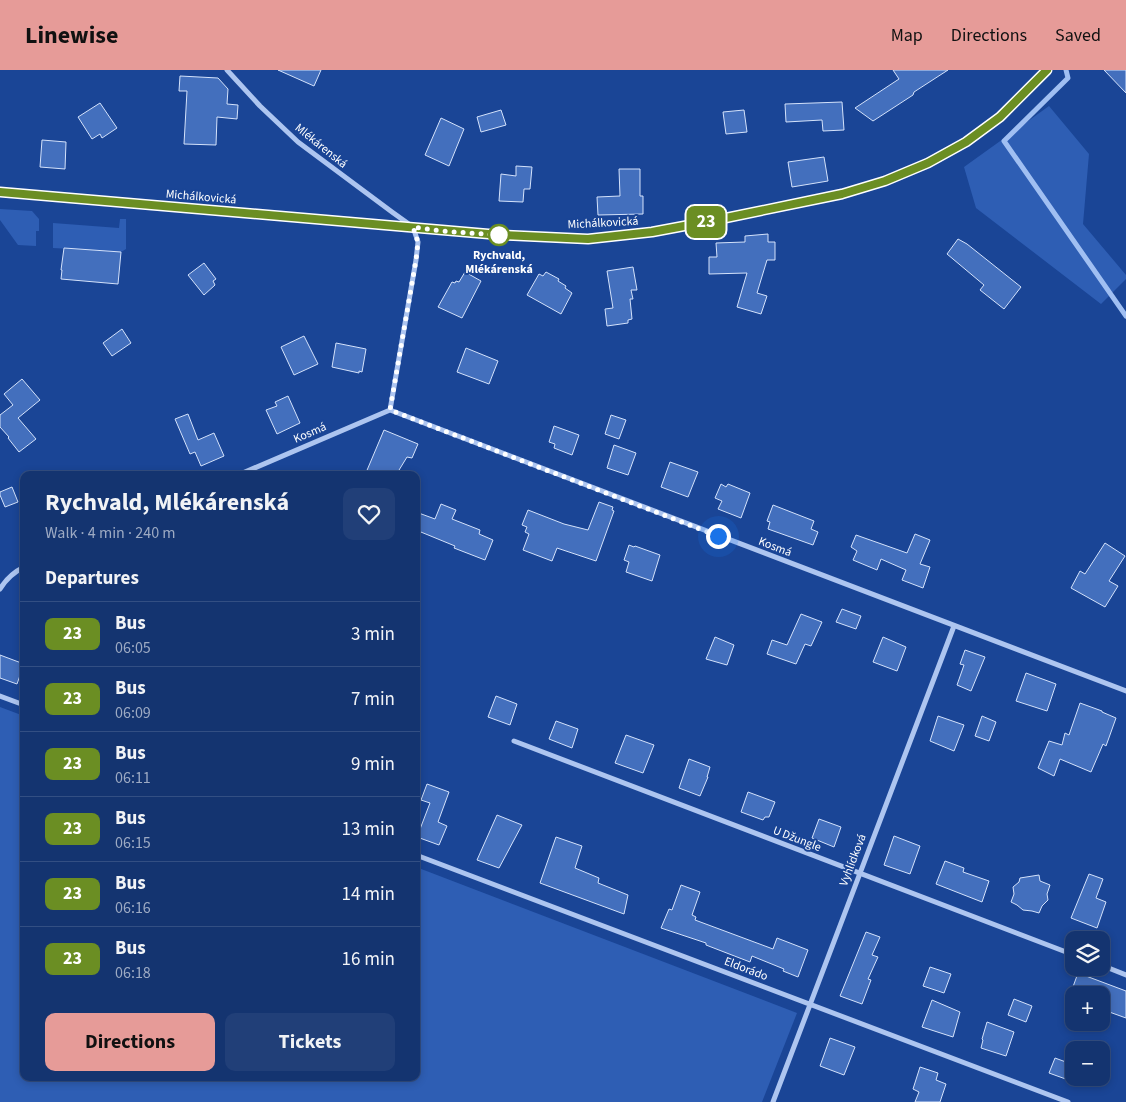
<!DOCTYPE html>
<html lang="en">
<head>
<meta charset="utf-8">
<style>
  body { margin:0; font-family:"Source Sans 3",sans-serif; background:#213f78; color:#f1f3f6; height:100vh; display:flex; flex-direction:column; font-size:19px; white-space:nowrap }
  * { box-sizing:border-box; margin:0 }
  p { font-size:16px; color:#9daac3 }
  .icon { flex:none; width:28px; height:28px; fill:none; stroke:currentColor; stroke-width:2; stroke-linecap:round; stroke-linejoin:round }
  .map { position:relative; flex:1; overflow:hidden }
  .panel { position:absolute; left:20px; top:401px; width:400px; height:610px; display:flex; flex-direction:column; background:#143470; border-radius:10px; box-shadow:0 2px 8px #0003,0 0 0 1px #334f83 }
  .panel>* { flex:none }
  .badge { padding:0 10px; border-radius:8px; font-size:18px; line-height:32px }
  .tools { position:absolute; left:1065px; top:861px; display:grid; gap:10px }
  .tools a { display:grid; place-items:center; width:45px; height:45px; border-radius:10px; background:#143470; box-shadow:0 2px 8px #0003,0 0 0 1px #334f83; font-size:25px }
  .you { position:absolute; width:25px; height:25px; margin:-12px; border:4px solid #fff; border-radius:50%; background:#1a73e8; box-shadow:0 0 0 8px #1a73e833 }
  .map>.badge { position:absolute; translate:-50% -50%; box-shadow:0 0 0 2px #fff }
  h2 { padding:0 25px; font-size:19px; line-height:45px }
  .round { display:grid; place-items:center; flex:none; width:52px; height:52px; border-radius:10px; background:#213f78 }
  .summary { display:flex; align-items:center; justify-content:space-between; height:85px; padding:0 25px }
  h1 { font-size:24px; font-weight:700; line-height:38px }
  .button { display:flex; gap:10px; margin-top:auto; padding:10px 25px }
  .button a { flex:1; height:58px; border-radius:10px; background:#e69b98; color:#111; font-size:20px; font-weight:700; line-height:58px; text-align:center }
  .button a+a { background:#213f78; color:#f1f3f6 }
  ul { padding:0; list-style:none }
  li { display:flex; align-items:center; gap:15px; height:65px; padding:0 25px; border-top:1px solid #334f83 }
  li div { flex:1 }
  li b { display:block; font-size:19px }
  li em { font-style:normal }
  li .badge { min-width:55px; font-weight:700; text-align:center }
  header { display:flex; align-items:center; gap:30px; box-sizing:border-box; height:70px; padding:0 25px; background:#e69b98; color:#111 }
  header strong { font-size:24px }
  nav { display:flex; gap:28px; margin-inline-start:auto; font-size:18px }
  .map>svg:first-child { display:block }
</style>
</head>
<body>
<header>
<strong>Linewise</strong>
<nav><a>Map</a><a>Directions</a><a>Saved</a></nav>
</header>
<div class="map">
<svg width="1126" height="1032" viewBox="0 0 1126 1032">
  <rect width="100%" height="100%" fill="#1a4596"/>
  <path fill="#2e5eb4" d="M 1049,36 L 1089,84 L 1083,154 L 1126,205 L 1126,209 L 1101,234 L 976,138 L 964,97 Z
    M 0,139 L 32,141 L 39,149 L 39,161 L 36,161 L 36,176 L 18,175 L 0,150 Z
    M 120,149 L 126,149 L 126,179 L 121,182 L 53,178 L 53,153 L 119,158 Z
    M 0,637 L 24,646 L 24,1008 L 416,1008 L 416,797 L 797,943 L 762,1032 L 0,1032 Z"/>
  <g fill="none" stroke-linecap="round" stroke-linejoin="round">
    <path stroke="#a0bff2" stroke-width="5" d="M 1066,0 L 1068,8 L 1004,71 L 1126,246"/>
  </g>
  <path fill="#436fbd" stroke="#d4e2fb" d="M 278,0 L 321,0 L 314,16 Z
    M 893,0 L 948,0 L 914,22 L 913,25 L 873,51 L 855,38 L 899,9 Z
    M 1104,0 L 1126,0 L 1126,23 Z
    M 180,6 L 218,8 L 228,19 L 227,34 L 238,35 L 237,49 L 217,47 L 216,75 L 184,74 L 187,21 L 179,21 Z
    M 842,32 L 844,60 L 823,61 L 822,50 L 786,52 L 785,34 Z
    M 100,33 L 117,58 L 102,68 L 100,64 L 92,69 L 78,47 Z
    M 501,40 L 506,55 L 481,62 L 477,47 Z
    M 744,40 L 747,62 L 726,64 L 723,42 Z
    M 441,48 L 464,59 L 449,96 L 425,85 Z
    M 42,70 L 66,72 L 65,99 L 40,97 Z
    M 824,87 L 828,111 L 792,117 L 788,92 Z
    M 516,96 L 532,97 L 530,119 L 524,119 L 523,132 L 499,131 L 501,104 L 516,106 Z
    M 619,99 L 640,99 L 640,126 L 643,126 L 643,144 L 598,145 L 597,127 L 620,126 Z
    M 768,164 L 768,172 L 775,172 L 775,190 L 767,190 L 757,223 L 767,226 L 761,244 L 737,237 L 747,203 L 709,204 L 709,187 L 717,187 L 716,173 L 745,172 L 745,166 Z
    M 958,169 L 967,174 L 1021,217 L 1004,239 L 980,220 L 984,215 L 947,184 Z
    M 64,178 L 121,182 L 118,214 L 61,209 L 62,200 L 61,200 Z
    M 204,193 L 216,209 L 213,211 L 215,215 L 204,225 L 188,205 Z
    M 633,197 L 637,220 L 631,220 L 633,229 L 630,229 L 632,249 L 628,250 L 628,253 L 607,256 L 605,239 L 613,238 L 607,201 Z
    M 465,202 L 481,211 L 462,248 L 438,237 L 452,212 L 455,213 L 456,211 L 459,212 Z
    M 546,202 L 559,209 L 558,211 L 566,216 L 565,218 L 572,223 L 561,244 L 527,225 L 539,204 L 543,206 Z
    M 122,259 L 131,273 L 112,286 L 103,273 Z
    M 304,266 L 318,294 L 294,305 L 281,277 Z
    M 336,273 L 366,279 L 362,302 L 359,301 L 359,303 L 332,297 Z
    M 466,278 L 498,291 L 489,314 L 457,302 Z
    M 22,309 L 40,330 L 18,348 L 36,369 L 19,382 L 8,368 L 9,367 L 0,357 L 0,345 L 13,335 L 4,324 Z
    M 288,326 L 300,353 L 277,364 L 266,340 L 277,336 L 275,332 Z
    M 188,344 L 198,370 L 214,363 L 224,386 L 201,396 L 195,382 L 190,384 L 175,349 Z
    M 611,345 L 626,350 L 619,369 L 605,364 Z
    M 554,356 L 579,365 L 572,385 L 554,378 L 555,374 L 549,372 Z
    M 384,360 L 418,374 L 412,388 L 407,387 L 396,405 L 365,405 Z
    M 614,375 L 636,383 L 628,405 L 607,398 Z
    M 670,392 L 698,402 L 688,427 L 661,417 Z
    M 721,414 L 726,417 L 728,414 L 750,423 L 741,448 L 718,439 L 722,431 L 715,428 Z
    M 12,417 L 18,432 L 5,437 L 0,425 L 0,422 Z
    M 599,432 L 613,437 L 612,440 L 614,441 L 596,491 L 557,478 L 552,491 L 523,480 L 529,464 L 525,462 L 527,457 L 522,455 L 528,440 L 564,454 L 588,460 Z
    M 441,434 L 456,440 L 452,449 L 480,460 L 479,464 L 493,470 L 485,490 L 454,478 L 455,476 L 416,460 L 416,442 L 435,449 Z
    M 773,435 L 814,451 L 811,459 L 818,462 L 813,475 L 768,459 L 770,452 L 767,451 Z
    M 915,464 L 930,470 L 920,494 L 930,497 L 923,518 L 902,510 L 906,500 L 881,489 L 877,500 L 853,490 L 857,481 L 851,477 L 856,465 L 907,483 Z
    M 1105,473 L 1125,486 L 1109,511 L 1118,516 L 1105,537 L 1071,518 L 1080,501 L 1085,504 Z
    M 629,475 L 634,477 L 635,476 L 660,485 L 652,511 L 626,502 L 629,492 L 624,490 Z
    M 842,539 L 861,546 L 856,559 L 836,552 Z
    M 801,544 L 822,552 L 811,576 L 805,574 L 796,594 L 767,584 L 772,570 L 787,575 Z
    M 715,567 L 734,575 L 727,595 L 706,589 Z
    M 883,567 L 906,577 L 897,601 L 873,592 Z
    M 965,580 L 985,587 L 971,621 L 957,615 L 964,595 L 960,594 Z
    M 0,585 L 24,594 L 17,614 L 0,608 Z
    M 1026,603 L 1056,614 L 1047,641 L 1016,631 Z
    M 496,626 L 517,634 L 510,655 L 488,647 Z
    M 1080,633 L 1102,641 L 1102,642 L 1116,648 L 1106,676 L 1103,674 L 1091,702 L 1060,689 L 1054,706 L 1038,698 L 1049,671 L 1062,675 L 1065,663 L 1069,665 Z
    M 938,646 L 964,655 L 954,681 L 930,671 Z
    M 982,646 L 996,652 L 989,671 L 975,666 Z
    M 556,651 L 578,659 L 572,678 L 549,669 Z
    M 626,665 L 654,675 L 643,703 L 615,693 Z
    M 689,689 L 710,697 L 707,707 L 708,707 L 700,726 L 679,718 Z
    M 427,714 L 449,722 L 438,752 L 447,756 L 439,775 L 417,767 L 430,733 L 421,730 Z
    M 748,722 L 775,732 L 769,747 L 765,747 L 763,750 L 741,742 Z
    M 497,745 L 522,755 L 499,798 L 477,790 Z
    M 819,749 L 841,757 L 834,777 L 812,768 Z
    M 894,766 L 920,776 L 910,804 L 884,795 Z
    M 556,767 L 582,776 L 575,798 L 599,808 L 598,813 L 628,825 L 624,844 L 540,813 Z
    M 945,791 L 964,798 L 963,802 L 989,811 L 982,832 L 936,814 Z
    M 1089,804 L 1103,809 L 1096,828 L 1106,832 L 1097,858 L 1071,848 Z
    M 1039,805 L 1040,811 L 1050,815 L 1047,824 L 1048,830 L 1042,836 L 1039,843 L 1032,841 L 1023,840 L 1017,835 L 1011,832 L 1014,824 L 1013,817 L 1019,812 L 1020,808 Z
    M 681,815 L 700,822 L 692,845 L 696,847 L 695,850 L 773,879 L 777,868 L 808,880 L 798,907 L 783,901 L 784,899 L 752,886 L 750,892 L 706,875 L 706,873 L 661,858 L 669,839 L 672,840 Z
    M 866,862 L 880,867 L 872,885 L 878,887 L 868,909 L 871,910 L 862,934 L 840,926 Z
    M 930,897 L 951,904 L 944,923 L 923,916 Z
    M 1078,903 L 1126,921 L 1126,948 L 1101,939 L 1101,925 L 1070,925 Z
    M 1014,929 L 1032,936 L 1026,952 L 1008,945 Z
    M 932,930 L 960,942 L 953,967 L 922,957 Z
    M 987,952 L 1014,962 L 1006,986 L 981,978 L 983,970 L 982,969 Z
    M 830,968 L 855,977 L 844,1005 L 820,996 Z
    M 1055,988 L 1074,995 L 1074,1012 L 1049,1003 Z
    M 920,997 L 938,1003 L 936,1010 L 946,1014 L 940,1032 L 915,1032 L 919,1022 L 913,1019 Z"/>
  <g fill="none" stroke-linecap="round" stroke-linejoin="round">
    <path stroke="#adc5f0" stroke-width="5" d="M 227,0 L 260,36 L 298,72 L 392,142 L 413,157 L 418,172 L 416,190 L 390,340
      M 238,405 L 390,340 L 1126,621
      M 0,519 C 6,509 14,502 24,497
      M 0,626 L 24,635
      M 514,671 L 1074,885
      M 416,785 L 1068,1032
      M 1101,895 L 1126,905
      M 773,1032 L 954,556"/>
    <path stroke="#adc5f0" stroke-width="9" d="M 0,122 L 499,165 L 588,169 L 652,162 L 716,150 L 842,124 L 885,111 L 928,93 L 966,72 L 1000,47 L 1047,0"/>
  </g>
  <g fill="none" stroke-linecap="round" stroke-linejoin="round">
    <defs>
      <path id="line" d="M 0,122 L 500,165 L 588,169 L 652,162 L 716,150 L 842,124 L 885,111 L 928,93 L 966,72 L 1000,47 L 1047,0"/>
    </defs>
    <use href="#line" stroke="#fff" stroke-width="11"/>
    <use href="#line" stroke="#6b8e23" stroke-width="8"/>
    <path stroke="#fff" stroke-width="5" stroke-dasharray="0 9" d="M 499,165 L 441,161 L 413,157 L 418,172 L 416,190 L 390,340 L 718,466"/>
  </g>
  <circle fill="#fff" stroke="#6b8e23" stroke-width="2.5" cx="499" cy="165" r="10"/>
  <g text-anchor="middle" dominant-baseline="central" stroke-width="4" stroke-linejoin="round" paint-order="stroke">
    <g font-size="12" fill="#fff" stroke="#1a4596">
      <text transform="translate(321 76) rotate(39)">Mlékárenská</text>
      <text transform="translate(201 127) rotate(5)">Michálkovická</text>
      <text transform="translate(603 153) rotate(-3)">Michálkovická</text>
      <text transform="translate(310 363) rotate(-23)">Kosmá</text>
      <text transform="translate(775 477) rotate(21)">Kosmá</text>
      <text transform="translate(797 769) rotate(21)">U Džungle</text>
      <text transform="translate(853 790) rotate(-69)">Vyhlídková</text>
      <text transform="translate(746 899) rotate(21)">Eldorádo</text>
    </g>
    <g font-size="12" font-weight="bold" fill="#fff" stroke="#1a4596">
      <text x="499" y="185">Rychvald,<tspan x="499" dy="14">Mlékárenská</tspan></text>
    </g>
  </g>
</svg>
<div class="tools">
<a><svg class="icon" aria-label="layers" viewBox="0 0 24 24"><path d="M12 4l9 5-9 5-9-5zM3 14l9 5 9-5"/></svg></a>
<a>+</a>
<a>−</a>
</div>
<div class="you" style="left:718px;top:466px"></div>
<b class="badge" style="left:706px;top:152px;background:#6b8e23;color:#fff">23</b>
<section class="panel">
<div class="summary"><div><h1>Rychvald, Mlékárenská</h1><p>Walk · 4 min · 240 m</p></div><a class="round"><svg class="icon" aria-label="heart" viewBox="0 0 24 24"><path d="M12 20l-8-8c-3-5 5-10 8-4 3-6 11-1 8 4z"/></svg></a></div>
<h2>Departures</h2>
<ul>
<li><span class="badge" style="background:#6b8e23;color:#fff">23</span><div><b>Bus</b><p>06:05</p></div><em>3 min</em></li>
<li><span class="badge" style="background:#6b8e23;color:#fff">23</span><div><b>Bus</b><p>06:09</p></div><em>7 min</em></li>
<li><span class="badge" style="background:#6b8e23;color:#fff">23</span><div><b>Bus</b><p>06:11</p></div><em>9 min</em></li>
<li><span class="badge" style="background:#6b8e23;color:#fff">23</span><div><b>Bus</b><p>06:15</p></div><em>13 min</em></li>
<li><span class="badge" style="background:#6b8e23;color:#fff">23</span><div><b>Bus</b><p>06:16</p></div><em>14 min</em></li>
<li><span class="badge" style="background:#6b8e23;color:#fff">23</span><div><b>Bus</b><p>06:18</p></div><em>16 min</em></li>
</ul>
<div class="button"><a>Directions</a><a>Tickets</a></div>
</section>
</div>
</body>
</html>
